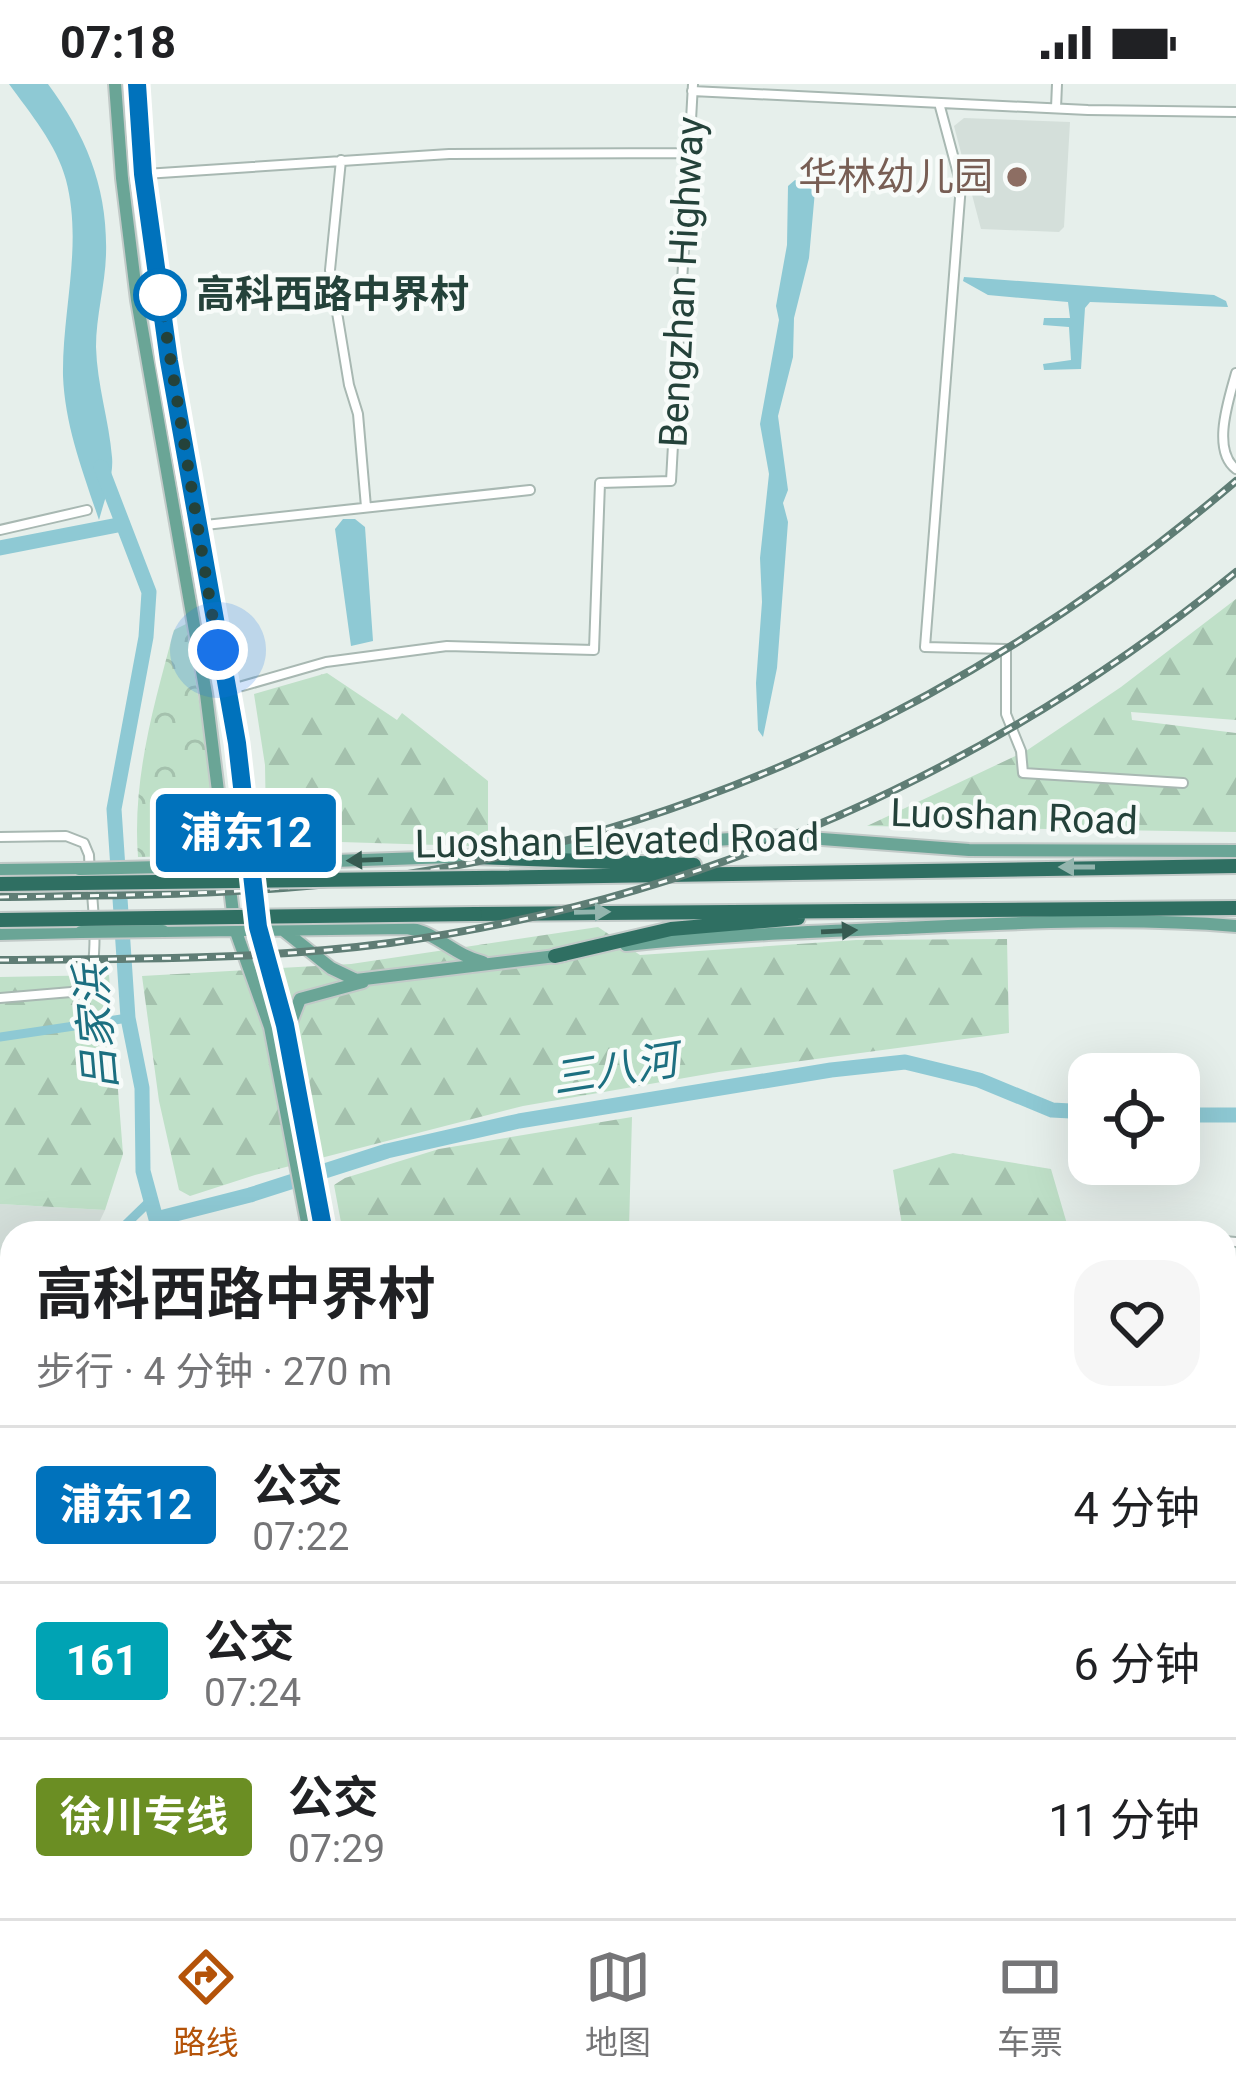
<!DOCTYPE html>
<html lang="zh">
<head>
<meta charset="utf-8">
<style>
  body { margin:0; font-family:Roboto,"Noto Sans SC",sans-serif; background:#f6f6f6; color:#202124; height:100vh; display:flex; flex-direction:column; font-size:45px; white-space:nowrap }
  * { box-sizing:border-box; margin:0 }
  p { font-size:39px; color:#757577 }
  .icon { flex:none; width:66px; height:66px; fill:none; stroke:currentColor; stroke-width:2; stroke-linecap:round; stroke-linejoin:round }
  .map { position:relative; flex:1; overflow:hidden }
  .side { position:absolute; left:0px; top:1137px; width:1236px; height:699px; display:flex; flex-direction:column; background:#fff; border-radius:36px 36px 0 0; box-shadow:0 12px 48px #0002 }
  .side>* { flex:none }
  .badge { padding:0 24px; border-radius:9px; font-size:42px; line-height:78px }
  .buttons { position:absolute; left:1068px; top:969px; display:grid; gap:24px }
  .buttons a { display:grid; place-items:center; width:132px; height:132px; border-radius:24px; background:#fff; box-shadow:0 12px 48px #0002; font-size:60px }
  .you { position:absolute; width:60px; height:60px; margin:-30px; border:9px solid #fff; border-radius:50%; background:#1a73e8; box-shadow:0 0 0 18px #1a73e833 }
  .map>.badge { position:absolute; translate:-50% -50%; box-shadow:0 0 0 6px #fff }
  .round { display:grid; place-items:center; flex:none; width:126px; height:126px; border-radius:36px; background:#f6f6f6 }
  .summary { display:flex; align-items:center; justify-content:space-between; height:204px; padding:0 36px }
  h1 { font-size:57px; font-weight:700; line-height:90px }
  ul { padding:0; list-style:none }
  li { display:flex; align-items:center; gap:36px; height:156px; padding:0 36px; border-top:3px solid #e0e0e0 }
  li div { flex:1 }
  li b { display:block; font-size:45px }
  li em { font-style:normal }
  li .badge { min-width:132px; font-weight:700; text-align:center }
  .status { display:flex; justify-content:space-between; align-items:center; height:84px; padding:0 60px; background:#fff; direction:ltr }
  .status svg { height:33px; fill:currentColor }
  .menu { display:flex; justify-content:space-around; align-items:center; height:168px; border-top:3px solid #e0e0e0; background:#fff; font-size:33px; color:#757577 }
  .menu a { display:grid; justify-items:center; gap:6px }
  .menu .selected { color:#b45309 }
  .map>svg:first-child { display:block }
</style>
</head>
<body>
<div class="status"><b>07:18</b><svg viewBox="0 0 49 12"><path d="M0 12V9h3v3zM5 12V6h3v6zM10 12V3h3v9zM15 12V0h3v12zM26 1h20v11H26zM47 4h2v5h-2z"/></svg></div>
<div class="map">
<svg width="1236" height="1834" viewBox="0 0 1236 1834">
  <defs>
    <pattern id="forest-firs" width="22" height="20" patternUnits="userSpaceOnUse" patternTransform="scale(3)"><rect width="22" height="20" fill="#bfe0c8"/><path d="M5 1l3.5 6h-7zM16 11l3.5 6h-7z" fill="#a4c1ad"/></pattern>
    <pattern id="park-crowns" width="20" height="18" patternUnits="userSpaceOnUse" patternTransform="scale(3)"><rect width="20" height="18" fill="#bfe0c8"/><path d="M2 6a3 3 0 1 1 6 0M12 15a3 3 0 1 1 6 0" fill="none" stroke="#a4c1ad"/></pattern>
  </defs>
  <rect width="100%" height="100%" fill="#e6efeb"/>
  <path fill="#d4dfda" d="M 964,34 L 1070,38 L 1064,143 L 1059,148 L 981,145 L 954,42 Z
    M 0,1120 L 105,1126 L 94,1149 L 12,1149 L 12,1422 L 0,1436 Z
    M 1224,1228 L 1236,1228 L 1236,1481 L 1229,1629 L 1224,1629 Z
    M 12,1649 L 12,1824 L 275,1824 L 275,1834 L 0,1834 L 0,1662 Z
    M 403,1824 L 805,1824 L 805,1834 L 404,1834 Z"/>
  <path fill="url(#forest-firs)" d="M 1236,515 L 1236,636 L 1131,628 L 1132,636 L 1236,649 L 1236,748 L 867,742 L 1026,667 L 1121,603 Z
    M 327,589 L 397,636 L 402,629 L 488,697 L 488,755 L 470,762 L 276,756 L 266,740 L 265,681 L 254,610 Z
    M 598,843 L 640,871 L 856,856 L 1007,855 L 1009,949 L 719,988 L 523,1022 L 255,1091 L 190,1112 L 179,1106 L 159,1017 L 142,892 L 351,880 Z
    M 109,891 L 123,1070 L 105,1126 L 0,1120 L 0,893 Z
    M 632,1033 L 629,1144 L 614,1149 L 343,1149 L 334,1101 L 345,1094 L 439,1065 Z
    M 953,1069 L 1051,1085 L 1067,1140 L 1009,1146 L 903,1147 L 893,1086 Z"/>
  <path fill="url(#park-crowns)" d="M 186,540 L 225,771 L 138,773 C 132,695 154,621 174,546 Z"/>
  <path fill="#8ec9d4" d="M 9,0 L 48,0 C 87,53 108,105 106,171 C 105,202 96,232 96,263 C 97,301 109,336 112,373 C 114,392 104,417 99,436 C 83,388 65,342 63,292 C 62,226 83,161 66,96 C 57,61 30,29 9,0 Z
    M 795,96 L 815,107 L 809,174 L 794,234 L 793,273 L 778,332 L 788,406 L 783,419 L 788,438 L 777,584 L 763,653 L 758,646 L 756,599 L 762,518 L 760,474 L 769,390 L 760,340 L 779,236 L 776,222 L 787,161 L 788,102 Z
    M 964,193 L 1214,211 L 1226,217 L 1228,223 L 1090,218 L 1085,224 L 1081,285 L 1044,286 L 1043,280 L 1071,276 L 1069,243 L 1043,241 L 1044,234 L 1070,234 L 1068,218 L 988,211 L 963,197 Z
    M 343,435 L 355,435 L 365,443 L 373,557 L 351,562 L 335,445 Z"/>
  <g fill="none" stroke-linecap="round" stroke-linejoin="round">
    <path stroke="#8ec9d4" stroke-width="9" d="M 0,953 L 128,934
      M 117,1149 L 151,1116
      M 0,1464 L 12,1454"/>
    <path stroke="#8ec9d4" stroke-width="15" d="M 101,383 L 149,508 L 146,553 L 114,725 L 128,934 L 142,1004 L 143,1087 L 156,1135 L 172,1149
      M 0,464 L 123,440
      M 1179,1031 L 1236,1031
      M 156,1135 L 250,1111 L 387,1067 L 519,1037 L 831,986 L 905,978 L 979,996 L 1052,1026 L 1089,1028
      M 289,1824 L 290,1834"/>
    <defs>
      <path id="street" d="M 692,7 L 1088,26 L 1236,28
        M 939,19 L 961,101 L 925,563 L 1006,565 L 1006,630 L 1021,667 L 1023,689 L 1183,699
        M 1056,24 L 1057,0
        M 341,76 L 330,186 L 349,301 L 358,330 L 366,423
        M 145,90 L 449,70 L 689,69
        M 1236,289 C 1229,315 1211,366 1236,385
        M 196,442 L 530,406
        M 0,446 L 87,426
        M 225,607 L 326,578 L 447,562 L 594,566 L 600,399 L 671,397 L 693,0
        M 0,753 L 66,752 L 84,759 L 89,771 C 90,805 104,881 83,907 L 0,914
        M 1224,1157 L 1236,1158
        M 820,1824 L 820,1834"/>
      <path id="secondary" d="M 0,1631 L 12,1630
        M 1224,1654 L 1236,1654"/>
      <path id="primary" d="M 115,0 L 122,94 L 137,216 L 206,610 L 235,845 L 270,943 L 309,1149
        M 137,0 C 151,204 189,406 225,607 L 237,660 L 258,843 L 285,941 L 324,1149
        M 501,769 L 782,752 L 969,766 L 1236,767
        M 161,783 L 480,772
        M 0,786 L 79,785
        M 282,845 L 331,884 L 356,896 L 564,871
        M 163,847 L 407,844 C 437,848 453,871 483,878
        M 0,850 L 81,848
        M 626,861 C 718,851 811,848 903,844 C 1013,839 1126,833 1236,842
        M 288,946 L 300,915 L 363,898
        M 372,1824 L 373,1834
        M 387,1824 L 388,1834"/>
      <path id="highway" d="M 475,773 L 694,781
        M 475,794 L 1236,782
        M 475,830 L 1236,824
        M 555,872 L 671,845 L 798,834"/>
    </defs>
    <use href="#street" stroke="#a8b8b2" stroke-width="12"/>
    <use href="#secondary" stroke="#a4bbb3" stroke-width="15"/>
    <use href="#primary" stroke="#c2cac8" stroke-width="16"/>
    <use href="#highway" stroke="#c2cac8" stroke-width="18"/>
    <use href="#street" stroke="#fff" stroke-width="8"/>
    <use href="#secondary" stroke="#fff" stroke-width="10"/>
    <use href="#primary" stroke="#6aa596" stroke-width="12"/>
    <use href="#highway" stroke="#2f6f62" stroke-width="14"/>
    <defs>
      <path id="rail" d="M 0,813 C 124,811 249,811 372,795 C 695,753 990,607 1236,397
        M 0,876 C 130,875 261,876 390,859 C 702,816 993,686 1236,488"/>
    </defs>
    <use href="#rail" stroke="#5f7d75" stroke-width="8"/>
    <use href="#rail" stroke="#f7fbf9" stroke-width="3" stroke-dasharray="9" stroke-linecap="butt"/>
    <defs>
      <path id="primary-bridge" d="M 79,785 L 161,783
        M 81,848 L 163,847"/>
      <path id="highway-bridge" d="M 0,800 L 475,794
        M 0,836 L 475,830"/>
    </defs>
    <use href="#primary-bridge" stroke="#c2cac8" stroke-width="16" stroke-linecap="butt"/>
    <use href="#highway-bridge" stroke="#c2cac8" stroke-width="18" stroke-linecap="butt"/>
    <use href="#primary-bridge" stroke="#6aa596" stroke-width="12"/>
    <use href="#highway-bridge" stroke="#2f6f62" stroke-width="14"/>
  </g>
  <defs><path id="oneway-solid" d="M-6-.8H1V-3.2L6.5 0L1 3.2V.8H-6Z" transform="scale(3)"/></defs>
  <g fill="#365b51">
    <use href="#oneway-solid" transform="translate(365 776) rotate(178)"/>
    <use href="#oneway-solid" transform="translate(839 847) rotate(-3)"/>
  </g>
  <g fill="#93b5ae">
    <use href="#oneway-solid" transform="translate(1077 783) rotate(180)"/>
    <use href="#oneway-solid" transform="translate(592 828) rotate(-1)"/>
  </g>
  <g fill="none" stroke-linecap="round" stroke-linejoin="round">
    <defs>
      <path id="line" d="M 137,0 L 143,90 L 169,277 L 237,659 L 258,843 L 285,941 L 324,1149"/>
    </defs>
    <use href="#line" stroke="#fff" stroke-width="27"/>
    <use href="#line" stroke="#0072bc" stroke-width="18"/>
    <path stroke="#24423a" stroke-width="12" stroke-dasharray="0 21.6" d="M 160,211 L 218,566"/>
  </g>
  <circle fill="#8d6e63" stroke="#f7fbf9" stroke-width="4.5" cx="1017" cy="93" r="12"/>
  <circle fill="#fff" stroke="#0072bc" stroke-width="6" cx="160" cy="211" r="24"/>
  <g text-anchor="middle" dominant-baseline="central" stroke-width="9" stroke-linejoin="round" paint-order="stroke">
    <g font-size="39" fill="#785e54" stroke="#f7fbf9" text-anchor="end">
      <text x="993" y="93">华林幼儿园</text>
    </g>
    <g font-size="39" fill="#24423a" stroke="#f7fbf9">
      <text transform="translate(682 198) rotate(-87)">Bengzhan Highway</text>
      <text transform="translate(1014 733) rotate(2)">Luoshan Road</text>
      <text transform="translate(617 757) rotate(-1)">Luoshan Elevated Road</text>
    </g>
    <g font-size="39" font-weight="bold" fill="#24423a" stroke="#f7fbf9" text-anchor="start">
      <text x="196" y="211">高科西路中界村</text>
    </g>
    <g font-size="42" font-style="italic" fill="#1c6f80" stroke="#f7fbf9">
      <text transform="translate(96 944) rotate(-95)">吕家浜</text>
      <text transform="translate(615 985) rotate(-9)">三八河</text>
    </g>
  </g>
</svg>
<div class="buttons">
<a><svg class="icon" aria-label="locate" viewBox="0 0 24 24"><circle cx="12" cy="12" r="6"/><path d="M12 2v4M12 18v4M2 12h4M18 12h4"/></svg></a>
</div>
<div class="you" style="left:218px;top:566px"></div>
<b class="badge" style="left:246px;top:749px;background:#0072bc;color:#fff">浦东12</b>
<section class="side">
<div class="summary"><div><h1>高科西路中界村</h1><p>步行 · 4 分钟 · 270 m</p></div><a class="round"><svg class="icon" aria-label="heart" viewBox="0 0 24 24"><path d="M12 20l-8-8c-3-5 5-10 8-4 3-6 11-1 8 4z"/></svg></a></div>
<ul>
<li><span class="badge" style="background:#0072bc;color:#fff">浦东12</span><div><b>公交</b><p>07:22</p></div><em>4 分钟</em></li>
<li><span class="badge" style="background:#00a3b4;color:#fff">161</span><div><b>公交</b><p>07:24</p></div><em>6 分钟</em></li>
<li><span class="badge" style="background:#6b8e23;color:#fff">徐川专线</span><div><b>公交</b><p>07:29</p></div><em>11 分钟</em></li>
</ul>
</section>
</div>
<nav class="menu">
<a class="selected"><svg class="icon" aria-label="directions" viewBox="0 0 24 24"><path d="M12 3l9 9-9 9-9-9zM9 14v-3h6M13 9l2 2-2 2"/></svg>路线</a>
<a><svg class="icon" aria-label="map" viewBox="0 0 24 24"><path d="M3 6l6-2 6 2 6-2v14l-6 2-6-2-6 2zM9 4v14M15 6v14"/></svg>地图</a>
<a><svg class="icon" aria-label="tickets" viewBox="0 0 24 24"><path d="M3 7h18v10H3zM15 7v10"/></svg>车票</a>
</nav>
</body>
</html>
